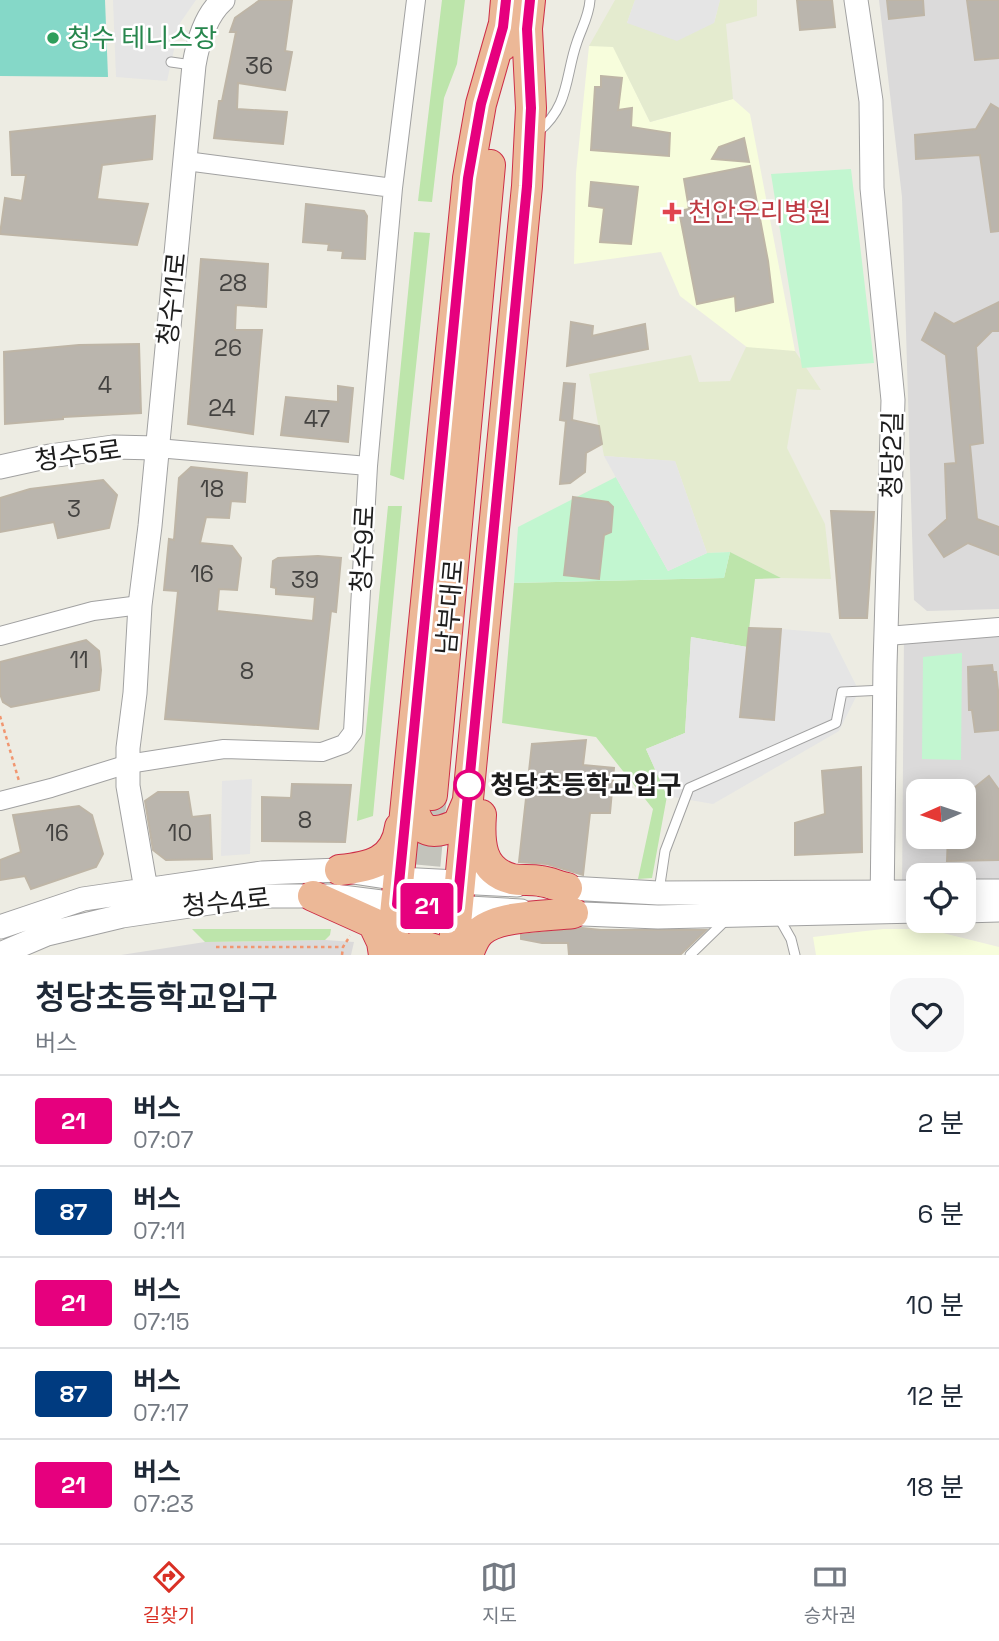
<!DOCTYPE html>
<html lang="ko">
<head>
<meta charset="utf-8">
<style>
  body { margin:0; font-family:"Space Grotesk","Noto Sans KR",sans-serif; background:#f6f6f7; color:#1f2937; height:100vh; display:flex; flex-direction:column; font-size:26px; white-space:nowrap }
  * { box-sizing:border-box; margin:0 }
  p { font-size:23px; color:#747a83 }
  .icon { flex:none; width:38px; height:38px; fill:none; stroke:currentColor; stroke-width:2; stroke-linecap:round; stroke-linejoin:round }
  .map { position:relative; height:955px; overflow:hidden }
  .panel { display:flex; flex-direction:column; background:#fff; flex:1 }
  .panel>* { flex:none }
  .badge { padding:0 14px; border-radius:5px; font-size:24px; line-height:46px }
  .needle { width:46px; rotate:267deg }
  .fabs { position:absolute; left:906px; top:779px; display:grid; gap:14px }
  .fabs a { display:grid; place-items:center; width:70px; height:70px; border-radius:14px; background:#fff; box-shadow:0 4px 18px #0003; font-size:35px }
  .map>.badge { position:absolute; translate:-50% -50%; box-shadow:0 0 0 4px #fff }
  .round { display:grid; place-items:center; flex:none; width:74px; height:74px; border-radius:21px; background:#f6f6f7 }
  .head { display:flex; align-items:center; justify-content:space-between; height:119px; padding:0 35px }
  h1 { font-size:33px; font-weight:600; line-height:52px }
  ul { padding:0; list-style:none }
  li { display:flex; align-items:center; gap:21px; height:91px; padding:0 35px; border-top:2px solid #e0e1e3 }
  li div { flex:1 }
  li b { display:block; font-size:26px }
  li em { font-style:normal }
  li .badge { min-width:77px; font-weight:700; text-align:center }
  .tab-bar { display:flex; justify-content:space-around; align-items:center; height:98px; border-top:2px solid #e0e1e3; background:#fff; font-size:19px; color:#747a83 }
  .tab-bar a { display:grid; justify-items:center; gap:4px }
  .tab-bar .selected { color:#d93025 }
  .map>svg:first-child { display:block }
</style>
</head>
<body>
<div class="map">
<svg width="999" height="955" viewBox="0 0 999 955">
  <rect width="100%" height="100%" fill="#edece3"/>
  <path fill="#dbdada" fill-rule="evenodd" d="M 879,0 L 999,0 L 999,609 L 927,611 L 914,600 L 902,197 Z
    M 999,632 L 999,893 L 964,894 L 964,875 L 919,875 L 919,895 L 902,896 L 904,633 ZM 919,791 L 964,791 L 964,836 L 919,836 Z
    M 325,940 L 354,942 L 351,955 L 121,955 L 205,942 Z"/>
  <path fill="#f7fddc" d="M 589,46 L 613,46 L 650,122 L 733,99 L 750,114 L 795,351 L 752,351 L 680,296 L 661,252 L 574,264 L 576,173 Z
    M 883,929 L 927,929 L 999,947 L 999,955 L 816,955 L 813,937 Z"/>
  <path fill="#e4ebcf" d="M 615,0 L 635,0 L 627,23 L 714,23 L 720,0 L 757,0 L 757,16 L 726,24 L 733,99 L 650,122 L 613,47 L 589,46 Z
    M 746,347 L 795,351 L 821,390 L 797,389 L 787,448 L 825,524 L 831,579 L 781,578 L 730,552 L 707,553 L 675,461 L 604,456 L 589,374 L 691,355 L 699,382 L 730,381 Z"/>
  <path fill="#bde5ab" d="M 442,0 L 465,0 L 457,64 L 444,98 L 432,202 L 418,201 Z
    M 414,232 L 430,233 L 404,480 L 390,475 Z
    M 388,506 L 402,506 L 373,816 L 357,821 Z
    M 730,552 L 781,578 L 755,579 L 747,647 L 691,637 L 685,733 L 646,749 L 667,796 L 652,878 L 638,879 L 653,809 L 596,737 L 502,723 L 514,583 L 724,578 Z
    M 192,929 L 331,929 L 330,935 L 325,940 L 205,942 Z"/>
  <path fill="#c2f6d0" d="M 851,169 L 874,363 L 802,368 L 771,174 Z
    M 616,477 L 668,571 L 707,553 L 730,552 L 724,578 L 514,583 L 518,527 Z
    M 962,653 L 961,760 L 922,759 L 923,657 Z"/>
  <path fill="#85d8c8" d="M 0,0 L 105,0 L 108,77 L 0,76 Z"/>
  <path fill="#e5e5e5" d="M 113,0 L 196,0 L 180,23 L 167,81 L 116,77 Z
    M 635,0 L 720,0 L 714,23 L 677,41 L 627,23 Z
    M 604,456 L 675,461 L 707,553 L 668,571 Z
    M 781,629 L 830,633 L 859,691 L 839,731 L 713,804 L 667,796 L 646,749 L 685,733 L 691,637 L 747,647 L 774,720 Z
    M 252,779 L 250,854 L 221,856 L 222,781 Z"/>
  <path fill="#bab5ad" stroke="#beb5a6" stroke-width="2" d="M 260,0 L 292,0 L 285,51 L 292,52 L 285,90 L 238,83 L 237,109 L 287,112 L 283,144 L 214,138 L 219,101 L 222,101 L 236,32 L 230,32 L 235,18 Z
    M 797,0 L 832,0 L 835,27 L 800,30 Z
    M 887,0 L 923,0 L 924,15 L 889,19 Z
    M 967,0 L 999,0 L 999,58 L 975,60 Z
    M 601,76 L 622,78 L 618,110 L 632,108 L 631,127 L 670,133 L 669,156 L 591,150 L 595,87 L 601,87 Z
    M 991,104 L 999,109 L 999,231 L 991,232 L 980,155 L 916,159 L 915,135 L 976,129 Z
    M 155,116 L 152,159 L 102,165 L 97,199 L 148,204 L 137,245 L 0,234 L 5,198 L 22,201 L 26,175 L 12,175 L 10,132 Z
    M 744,138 L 749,162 L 712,159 L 719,147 Z
    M 750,166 L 768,261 L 773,302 L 736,311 L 735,296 L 697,304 L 679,211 L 689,209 L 684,179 Z
    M 591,182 L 638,187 L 631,244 L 600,242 L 604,208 L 589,206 Z
    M 306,204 L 364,211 L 367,216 L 365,259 L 342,258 L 343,251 L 328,250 L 329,244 L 303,242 Z
    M 201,259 L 268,264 L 266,307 L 236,305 L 235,330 L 262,330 L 253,434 L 188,424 Z
    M 999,302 L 999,331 L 992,331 L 976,347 L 983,443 L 970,445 L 977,519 L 999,527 L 999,555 L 968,543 L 944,557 L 929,535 L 947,519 L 945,464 L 956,463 L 946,355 L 922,340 L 935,313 L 954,324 Z
    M 571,322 L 593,326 L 592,336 L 645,324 L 648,349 L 567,366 Z
    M 139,344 L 141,413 L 63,417 L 63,419 L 5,424 L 4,352 L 79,345 Z
    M 564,383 L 575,384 L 572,420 L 599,426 L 602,444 L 586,453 L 585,472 L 570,483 L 560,484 L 566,421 L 560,420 Z
    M 338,386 L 353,388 L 348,442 L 281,435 L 286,397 L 338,402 Z
    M 191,467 L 247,473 L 245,502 L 231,501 L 229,518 L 206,517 L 200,543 L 232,546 L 241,558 L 237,590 L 219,589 L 217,611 L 313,621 L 315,597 L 276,594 L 276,588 L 271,587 L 273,561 L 278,558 L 318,556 L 341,558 L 336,612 L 331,611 L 318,729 L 165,719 L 178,591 L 164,590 L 169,539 L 174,540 L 179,478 Z
    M 103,480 L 117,495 L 109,528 L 58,538 L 54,522 L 0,532 L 0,498 L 30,489 Z
    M 573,497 L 608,502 L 613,507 L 611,532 L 604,535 L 599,579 L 564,575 Z
    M 831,511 L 874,512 L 867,618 L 840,618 Z
    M 749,628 L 781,629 L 774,720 L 740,717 Z
    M 86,640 L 99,651 L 101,670 L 99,690 L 11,707 L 3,702 L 0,694 L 0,662 Z
    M 992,665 L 993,672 L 996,672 L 998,690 L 998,730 L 975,732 L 972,710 L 969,710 L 968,667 Z
    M 586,740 L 583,765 L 614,768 L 610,813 L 590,813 L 583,875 L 547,864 L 519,862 L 532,744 Z
    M 861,767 L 862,852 L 795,855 L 795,823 L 825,814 L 822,771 Z
    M 989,776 L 999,790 L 999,860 L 947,861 L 948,836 L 964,836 L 964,792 L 969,792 Z
    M 292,784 L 351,785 L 345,842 L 262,841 L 262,797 L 291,798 Z
    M 158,792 L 188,792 L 192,817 L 210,815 L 212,859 L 166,860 L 153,850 L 145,801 Z
    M 79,806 L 92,815 L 103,854 L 96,867 L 31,889 L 25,876 L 0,880 L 0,860 L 21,852 L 13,815 Z
    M 582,928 L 601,930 L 706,930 L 680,955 L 569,955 L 568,943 L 542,943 L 521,939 L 521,935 Z"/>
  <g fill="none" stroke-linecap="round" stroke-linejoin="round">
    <path stroke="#c3c3bb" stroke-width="30" stroke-dasharray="30 15" stroke-linecap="butt" d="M 417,955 L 432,795"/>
    <defs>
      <path id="service" d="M 171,62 L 192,65
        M 538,132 C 570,105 565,76 577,42 C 582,27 589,16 590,0
        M 659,891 L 665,851 L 689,788 L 836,723 L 842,692 L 884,690
        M 778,916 L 791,939 L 795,955
        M 690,955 L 726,920"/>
      <path id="minor" d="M 186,161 L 393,188
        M 157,448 L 368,466
        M 0,636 L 93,611 L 140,605
        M 887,636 L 999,627
        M 0,801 L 51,788 L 128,764 L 224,749 L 322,752 L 344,744 L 353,732 L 368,466 L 393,188 L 416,0"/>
      <path id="tertiary" d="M 856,0 L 871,101 L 872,188 L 893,400 L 885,665 L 882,908
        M 0,467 L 50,456 L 113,447 L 157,448
        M 551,887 L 658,893 L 919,892
        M 964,891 L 999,891
        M 148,901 L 128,786 L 128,748 L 135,693 L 140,605 L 150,526 L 194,65 C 198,42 205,16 223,0
        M 964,911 L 999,910
        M 558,913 L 658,917 L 919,911
        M 0,927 L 83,899 L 262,873 L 340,870 L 399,879 L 517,885
        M 0,954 L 47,934 L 122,916 L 257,896 L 334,896 L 397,904 L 521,911"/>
      <path id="trunk" d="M 502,46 L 506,0
        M 525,47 L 530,0
        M 410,793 C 416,826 423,841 458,824 L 468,801
        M 432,795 L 490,165
        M 481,815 C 479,842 480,871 512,879 C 521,881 531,879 540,881 C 549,882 558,886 567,888
        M 340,870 C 369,867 395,862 400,827
        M 313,896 L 373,923 L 382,942 L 384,955
        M 391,955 L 468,178 L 481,104 L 503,27
        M 402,955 C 415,943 430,944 442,955
        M 453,955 L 527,186 L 531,108 L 527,29
        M 468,955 C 471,946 474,937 481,931 C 500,915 549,916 573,913"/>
    </defs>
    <use href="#service" stroke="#a1a1a1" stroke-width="11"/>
    <use href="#minor" stroke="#a1a1a1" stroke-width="20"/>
    <use href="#tertiary" stroke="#a1a1a1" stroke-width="25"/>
    <use href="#trunk" stroke="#cd2e47" stroke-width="32"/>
    <path stroke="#f19670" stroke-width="2.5" stroke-dasharray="3.5 3.5" stroke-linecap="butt" d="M 0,716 L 19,781
      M 216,947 L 343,947
      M 342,955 L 343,947 L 350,936"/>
    <use href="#service" stroke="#fff" stroke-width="9"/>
    <use href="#minor" stroke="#fff" stroke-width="18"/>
    <use href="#tertiary" stroke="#fff" stroke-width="23"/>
    <use href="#trunk" stroke="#ecb897" stroke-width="30"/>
  </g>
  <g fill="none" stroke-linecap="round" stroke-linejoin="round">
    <defs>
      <path id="line" d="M 506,0 L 503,27 L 481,104 L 468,178 L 397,904 L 457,908 L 527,186 L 531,108 L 527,29 L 530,0"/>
    </defs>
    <use href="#line" stroke="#fff" stroke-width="16"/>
    <use href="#line" stroke="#e6007e" stroke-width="10"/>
  </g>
  <circle fill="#2e9e5b" stroke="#fff" stroke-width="2.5" cx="53" cy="38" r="7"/>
  <path fill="#e0444e" stroke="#fff" stroke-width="2.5" d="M668.5 201.5h7v7h7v7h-7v7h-7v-7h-7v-7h7z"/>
  <circle fill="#fff" stroke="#e6007e" stroke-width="3.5" cx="469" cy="785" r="14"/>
  <g text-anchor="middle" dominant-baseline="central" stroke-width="5" stroke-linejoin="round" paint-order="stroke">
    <g font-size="23" fill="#444341">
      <text x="259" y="66">36</text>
      <text x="233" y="283">28</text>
      <text x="228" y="348">26</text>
      <text x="105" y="385">4</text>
      <text x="222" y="408">24</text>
      <text x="317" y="419">47</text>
      <text x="212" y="489">18</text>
      <text x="74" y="509">3</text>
      <text x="202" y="574">16</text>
      <text x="305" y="580">39</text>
      <text x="79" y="660">11</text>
      <text x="247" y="671">8</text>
      <text x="305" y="820">8</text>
      <text x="57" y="833">16</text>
      <text x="180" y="833">10</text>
    </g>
    <g font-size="26" fill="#27864d" stroke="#fff" text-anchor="start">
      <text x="67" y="38">청수 테니스장</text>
    </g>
    <g font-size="26" fill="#be3a42" stroke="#fff" text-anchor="start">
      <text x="688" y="212">천안우리병원</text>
    </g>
    <g font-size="26" fill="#1d1d1d" stroke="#fff">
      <text transform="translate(172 299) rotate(-84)">청수11로</text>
      <text transform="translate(78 455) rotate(-8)">청수5로</text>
      <text transform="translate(892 455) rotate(-89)">청당2길</text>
      <text transform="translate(363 549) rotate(-87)">청수9로</text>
      <text transform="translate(450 607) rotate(-85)">남부대로</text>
      <text transform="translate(226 902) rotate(-6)">청수4로</text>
    </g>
    <g font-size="26" font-weight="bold" fill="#1d1d1d" stroke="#fff" text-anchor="start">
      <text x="490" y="785">청당초등학교입구</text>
    </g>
  </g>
</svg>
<div class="fabs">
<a><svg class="needle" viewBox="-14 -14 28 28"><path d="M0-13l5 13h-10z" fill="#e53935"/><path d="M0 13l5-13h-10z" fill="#747a83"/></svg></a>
<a><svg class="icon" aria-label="locate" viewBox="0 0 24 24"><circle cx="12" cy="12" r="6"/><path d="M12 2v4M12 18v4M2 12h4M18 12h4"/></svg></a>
</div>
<b class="badge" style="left:427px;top:906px;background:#e6007e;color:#fff">21</b>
</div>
<section class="panel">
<div class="head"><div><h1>청당초등학교입구</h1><p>버스</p></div><a class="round"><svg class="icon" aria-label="heart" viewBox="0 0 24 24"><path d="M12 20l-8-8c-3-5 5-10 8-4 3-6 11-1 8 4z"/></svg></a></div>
<ul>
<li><span class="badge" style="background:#e6007e;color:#fff">21</span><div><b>버스</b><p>07:07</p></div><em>2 분</em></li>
<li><span class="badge" style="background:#003b80;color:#fff">87</span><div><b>버스</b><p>07:11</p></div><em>6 분</em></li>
<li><span class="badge" style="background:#e6007e;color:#fff">21</span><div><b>버스</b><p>07:15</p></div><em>10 분</em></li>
<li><span class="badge" style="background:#003b80;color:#fff">87</span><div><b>버스</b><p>07:17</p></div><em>12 분</em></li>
<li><span class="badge" style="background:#e6007e;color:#fff">21</span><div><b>버스</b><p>07:23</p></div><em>18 분</em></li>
</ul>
</section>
<nav class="tab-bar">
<a class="selected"><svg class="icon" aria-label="directions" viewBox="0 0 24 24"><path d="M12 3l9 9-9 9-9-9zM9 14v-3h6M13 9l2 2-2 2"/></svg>길찾기</a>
<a><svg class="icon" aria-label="map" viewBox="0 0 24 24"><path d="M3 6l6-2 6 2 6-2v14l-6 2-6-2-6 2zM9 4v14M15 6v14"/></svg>지도</a>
<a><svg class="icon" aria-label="tickets" viewBox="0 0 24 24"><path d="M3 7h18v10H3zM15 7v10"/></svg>승차권</a>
</nav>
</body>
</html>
